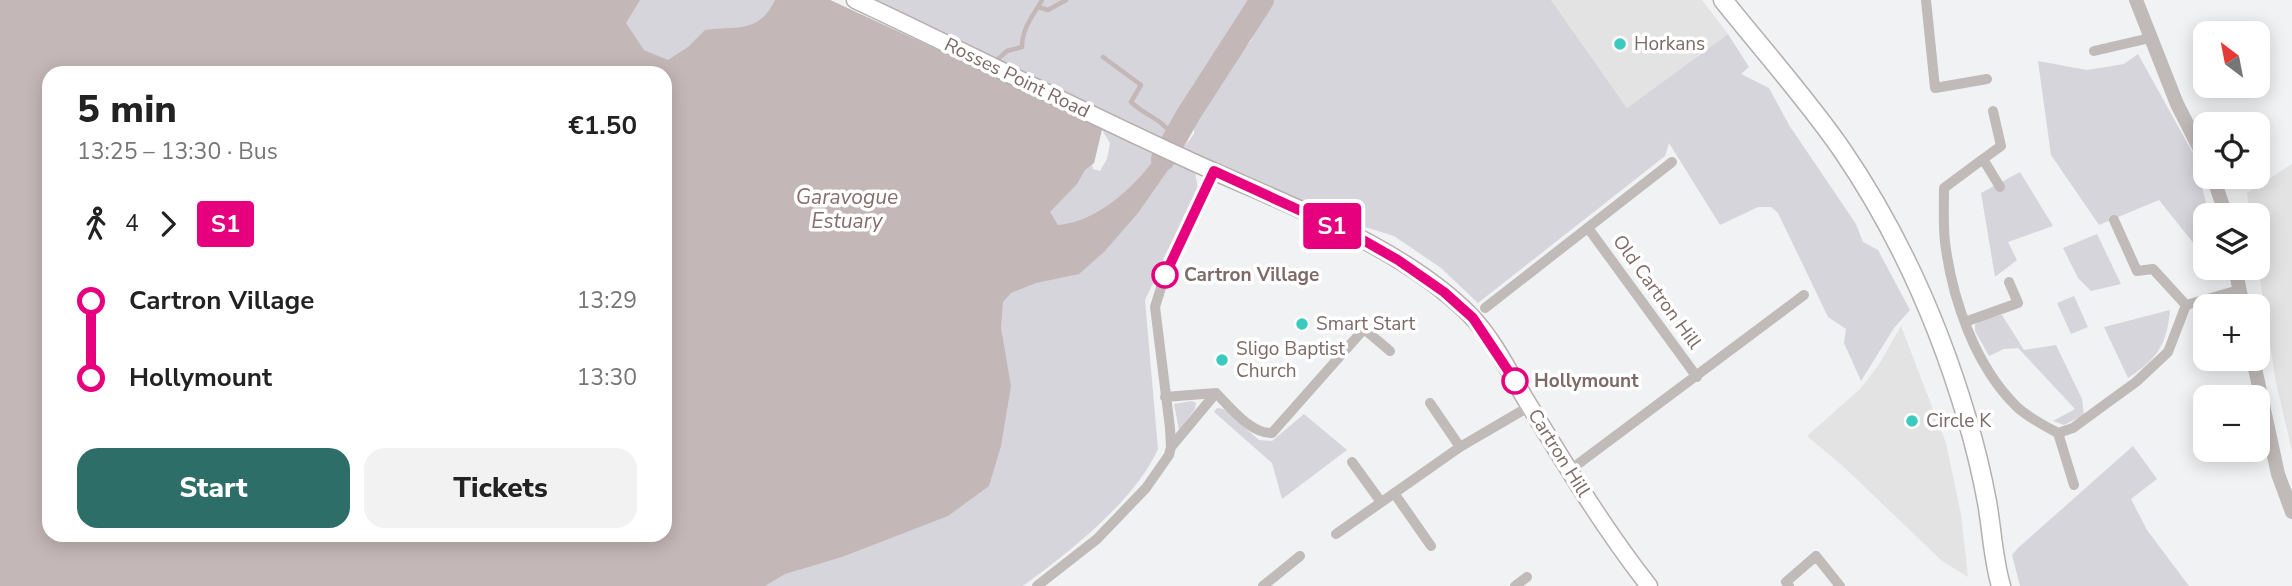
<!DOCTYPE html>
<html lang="en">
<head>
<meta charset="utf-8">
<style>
  body { margin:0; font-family:"Nunito Sans",sans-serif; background:#f2f2f2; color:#222; height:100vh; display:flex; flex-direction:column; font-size:26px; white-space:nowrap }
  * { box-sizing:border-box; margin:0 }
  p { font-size:23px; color:#767676 }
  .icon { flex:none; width:38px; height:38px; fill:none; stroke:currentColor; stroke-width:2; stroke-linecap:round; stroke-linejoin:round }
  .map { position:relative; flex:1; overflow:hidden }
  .panel { position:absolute; left:42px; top:66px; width:630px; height:476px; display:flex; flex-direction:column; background:#fff; border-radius:21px; box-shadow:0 4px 18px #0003 }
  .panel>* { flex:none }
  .badge { padding:0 14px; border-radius:5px; font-size:24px; line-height:46px }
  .needle { width:46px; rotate:328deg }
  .buttons { position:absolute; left:2193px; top:21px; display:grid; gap:14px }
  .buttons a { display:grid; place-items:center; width:77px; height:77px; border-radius:14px; background:#fff; box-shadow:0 4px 18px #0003; font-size:35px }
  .map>.badge { position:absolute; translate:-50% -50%; box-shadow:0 0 0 4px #fff }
  .legs { display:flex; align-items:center; gap:10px; height:77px; padding:0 35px; font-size:23px }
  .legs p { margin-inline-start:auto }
  .overview { display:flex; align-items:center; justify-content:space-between; height:119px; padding:0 35px }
  h1 { font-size:38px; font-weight:800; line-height:52px }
  .cta { display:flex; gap:14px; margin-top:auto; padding:14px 35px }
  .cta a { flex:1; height:80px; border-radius:21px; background:#2d6e68; color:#fff; font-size:28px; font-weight:800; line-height:80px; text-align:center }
  .cta a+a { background:#f2f2f2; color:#222 }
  ul { padding:0 35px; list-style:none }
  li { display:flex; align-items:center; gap:24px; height:77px; font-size:26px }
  li i { display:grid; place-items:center; width:10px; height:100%; margin:0 9px; background:currentColor }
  li i::after { content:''; width:18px; height:18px; margin:-9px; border:5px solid; border-radius:50%; background:#fff }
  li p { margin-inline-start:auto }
  li:first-child i { background:linear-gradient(#0000 50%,currentColor 0) }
  li:last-child i { background:linear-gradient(currentColor 50%,#0000 0) }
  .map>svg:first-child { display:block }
</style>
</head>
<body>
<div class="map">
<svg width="2292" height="586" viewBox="0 0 2292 586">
  <rect width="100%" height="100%" fill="#f1f2f4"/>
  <path fill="#e4e3e4" d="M 1551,0 L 1702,0 L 1728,34 L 1627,108 Z
    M 2292,164 L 2292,451 L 2276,383 L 2258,267 L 2258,215 L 2250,215 L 2247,193 Z
    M 1901,326 L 1946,443 L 1961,514 L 1968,577 L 1942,561 L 1845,468 L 1807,436 L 1860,389 L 1878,366 Z"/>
  <path fill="#d7d5dc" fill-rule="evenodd" d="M 0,0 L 830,0 L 1051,102 L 1157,156 L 1195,172 L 1198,189 L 1145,300 L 1158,449 C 1134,502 1069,552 1023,586 L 0,586 ZM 49,74 L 665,74 L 665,536 L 49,536 ZM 1102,130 L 1110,143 L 1107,159 L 1100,171 L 1093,169 L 1092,165 L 1094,163 Z
    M 871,0 L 1260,0 L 1232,43 L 1223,50 L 1218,61 L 1194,91 L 1193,99 L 1168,142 Z
    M 1271,0 L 1551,0 L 1627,108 L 1728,34 L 1749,67 L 1741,74 L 1769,88 L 1789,125 L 1856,224 L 1863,242 L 1878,250 L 1910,310 L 1894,328 L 1861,381 L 1844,343 L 1846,329 L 1828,317 L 1778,213 L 1771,207 L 1758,207 L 1720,225 L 1669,143 L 1665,156 L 1478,303 L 1441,268 L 1394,236 L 1355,224 L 1183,148 L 1194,134 L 1194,121 L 1234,61 L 1251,41 L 1258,20 Z
    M 2138,54 L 2194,155 L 2209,215 L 2205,215 L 2205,248 L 2199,250 L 2159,200 L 2099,225 L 2051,155 L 2038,61 L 2087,70 L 2124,64 Z
    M 2020,172 L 2053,226 L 2008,242 L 2017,260 L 1995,277 L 1981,193 Z
    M 2097,234 L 2121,284 L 2091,291 L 2078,278 L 2063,248 Z
    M 2074,296 L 2088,327 L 2071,334 L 2057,303 Z
    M 2170,310 C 2167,345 2157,359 2128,378 L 2104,327 Z
    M 2002,315 L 2024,350 L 2056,345 L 2082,399 L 2084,415 L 2064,425 L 2053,421 L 2075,409 L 2018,348 L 2004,349 L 1989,356 L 1975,331 L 1975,325 L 1982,319 Z
    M 1192,401 L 1196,403 L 1195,409 L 1179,430 L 1174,404 Z
    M 1217,408 L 1224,409 L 1259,440 L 1272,441 L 1304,414 L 1347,450 L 1282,499 L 1272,463 L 1214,412 Z
    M 2133,446 L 2157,479 L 2131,499 L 2147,530 L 2189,586 L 2020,586 L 2012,555 L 2018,548 Z"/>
  <path fill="#c4b7b7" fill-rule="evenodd" d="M 0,0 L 640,0 L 626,23 L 644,50 L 668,60 L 688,47 L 705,30 C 736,26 759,34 775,0 L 830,0 L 1051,102 L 1102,129 L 1094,163 L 1085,170 L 1077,184 L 1050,212 L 1058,225 C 1099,221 1133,188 1157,156 L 1173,163 L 1138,213 L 1104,252 L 1079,274 L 1036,283 L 1011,293 L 1003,302 L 1001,328 L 1011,386 L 1001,446 L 989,486 L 948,516 L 842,557 L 785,574 L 765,586 L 0,586 ZM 49,74 L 665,74 L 665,536 L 49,536 Z"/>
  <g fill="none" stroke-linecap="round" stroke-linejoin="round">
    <path stroke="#c4b7b7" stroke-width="4.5" d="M 1038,7 L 1048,10 L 1066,0
      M 1103,57 L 1141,85 L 1131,102 C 1148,118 1159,116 1175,138
      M 997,60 L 1007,51 L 1022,47 C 1022,28 1033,16 1042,0"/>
    <path stroke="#c4b7b7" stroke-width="24" d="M 1163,159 L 1188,115 L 1262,0"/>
    <defs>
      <path id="secondary" d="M 855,0 C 964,51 1071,106 1180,156 C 1273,200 1399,242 1471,316 C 1495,341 1511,376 1529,405 C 1567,467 1604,529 1649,586"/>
      <path id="trunk" d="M 1723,0 C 1762,49 1806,98 1842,150 C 1898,232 1939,324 1967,419 C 1975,446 1982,475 1987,502 C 1992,530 1993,559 2001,586"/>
    </defs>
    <use href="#secondary" stroke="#b6afae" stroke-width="19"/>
    <use href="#trunk" stroke="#b5b0af" stroke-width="21"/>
    <path stroke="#c0bab9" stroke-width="10" d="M 1926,0 L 1935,88 L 1987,79
      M 2094,51 L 2150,38
      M 1983,159 L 2001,146 L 1993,111
      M 2000,187 L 1983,159 L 1944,188 C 1944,206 1943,224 1945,242 C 1952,299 1975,366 2017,407 C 2029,418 2043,425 2058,433 L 2073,428 L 2107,403 L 2136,382 L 2168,352 L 2186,305 L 2239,290
      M 2114,220 L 2137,271 L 2153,269 L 2186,305
      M 1588,228 L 1697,377
      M 1485,308 L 1672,162
      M 1965,322 L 2018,303 L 2009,282
      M 1165,397 L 1216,393 C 1230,407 1251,434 1272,433 L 1364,329 L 1390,351
      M 1430,403 L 1460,447
      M 2058,433 L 2074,485
      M 1171,447 L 1216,393
      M 1352,462 L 1381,502
      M 1570,470 L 1804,295
      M 1394,493 L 1431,546
      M 1336,534 L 1460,447 L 1530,406
      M 1037,586 L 1097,539 L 1146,488 L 1169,455 L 1171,447 L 1170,428 L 1155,307 L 1164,278 L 1214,171
      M 1263,586 L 1300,556
      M 1515,586 L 1527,577
      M 1789,586 L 1786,582 L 1816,556 L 1840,586"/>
    <path stroke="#c0bab9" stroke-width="14" d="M 2136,0 L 2177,104 L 2205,159
      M 2213,177 L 2226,215
      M 2235,268 L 2243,306
      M 2253,359 L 2278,474 L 2292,512"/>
    <use href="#secondary" stroke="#fff" stroke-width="16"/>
    <use href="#trunk" stroke="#fff" stroke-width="18"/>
  </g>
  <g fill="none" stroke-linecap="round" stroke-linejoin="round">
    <defs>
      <path id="line-1" d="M 1165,275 L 1214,171 L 1356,236 L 1398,260 L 1444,292 L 1473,318 L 1515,381"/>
    </defs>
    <use href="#line-1" stroke="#fff" stroke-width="16"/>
    <use href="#line-1" stroke="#e6007e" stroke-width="10"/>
  </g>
  <g fill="#3acbbe" stroke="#fff" stroke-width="2.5">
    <circle cx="1620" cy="44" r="7"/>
    <circle cx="1302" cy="324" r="7"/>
    <circle cx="1222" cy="360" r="7"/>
    <circle cx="1912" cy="421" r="7"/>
  </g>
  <g fill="#fff" stroke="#e6007e" stroke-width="3.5">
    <circle cx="1165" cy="275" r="12"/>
    <circle cx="1515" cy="381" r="12"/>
  </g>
  <g text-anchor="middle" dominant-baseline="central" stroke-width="7" stroke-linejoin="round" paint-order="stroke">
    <g font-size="19" fill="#7e6a67" stroke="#fff" text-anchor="start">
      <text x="1634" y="44">Horkans</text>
      <text x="1316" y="324">Smart Start</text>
      <text x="1236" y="349">Sligo Baptist<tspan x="1236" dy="22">Church</tspan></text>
      <text x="1926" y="421">Circle K</text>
    </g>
    <g font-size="19" fill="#7e6a67" stroke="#fff">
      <text transform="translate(1017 78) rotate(26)">Rosses Point Road</text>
      <text transform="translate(1657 292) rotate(54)">Old Cartron Hill</text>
      <text transform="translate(1559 453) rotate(58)">Cartron Hill</text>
    </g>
    <g font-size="19" font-weight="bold" fill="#7e6a67" stroke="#fff" text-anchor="start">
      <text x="1184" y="275">Cartron Village</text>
      <text x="1534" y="381">Hollymount</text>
    </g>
    <g font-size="21" font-style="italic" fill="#886d6f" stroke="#fff">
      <text x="847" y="197">Garavogue<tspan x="847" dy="24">Estuary</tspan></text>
    </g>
  </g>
</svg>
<div class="buttons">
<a><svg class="needle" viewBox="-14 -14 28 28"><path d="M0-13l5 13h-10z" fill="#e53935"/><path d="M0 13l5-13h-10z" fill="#767676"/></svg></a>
<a><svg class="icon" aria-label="locate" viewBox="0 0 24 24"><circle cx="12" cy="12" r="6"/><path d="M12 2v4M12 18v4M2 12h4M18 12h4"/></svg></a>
<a><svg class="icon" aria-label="layers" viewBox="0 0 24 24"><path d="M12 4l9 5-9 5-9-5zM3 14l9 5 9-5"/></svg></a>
<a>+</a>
<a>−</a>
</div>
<b class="badge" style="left:1332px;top:226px;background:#e6007e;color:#fff">S1</b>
<section class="panel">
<div class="overview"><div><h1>5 min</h1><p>13:25 – 13:30 · Bus</p></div><b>€1.50</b></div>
<div class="legs"><svg class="icon" aria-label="walk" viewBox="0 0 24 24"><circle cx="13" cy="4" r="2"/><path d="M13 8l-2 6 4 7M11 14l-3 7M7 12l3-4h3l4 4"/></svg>4<svg class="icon" aria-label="forward" viewBox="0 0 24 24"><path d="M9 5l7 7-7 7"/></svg><b class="badge" style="background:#e6007e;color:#fff">S1</b></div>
<ul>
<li><i style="color:#e6007e"></i><b>Cartron Village</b><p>13:29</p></li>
<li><i style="color:#e6007e"></i><b>Hollymount</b><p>13:30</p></li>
</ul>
<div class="cta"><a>Start</a><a>Tickets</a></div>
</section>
</div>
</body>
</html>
